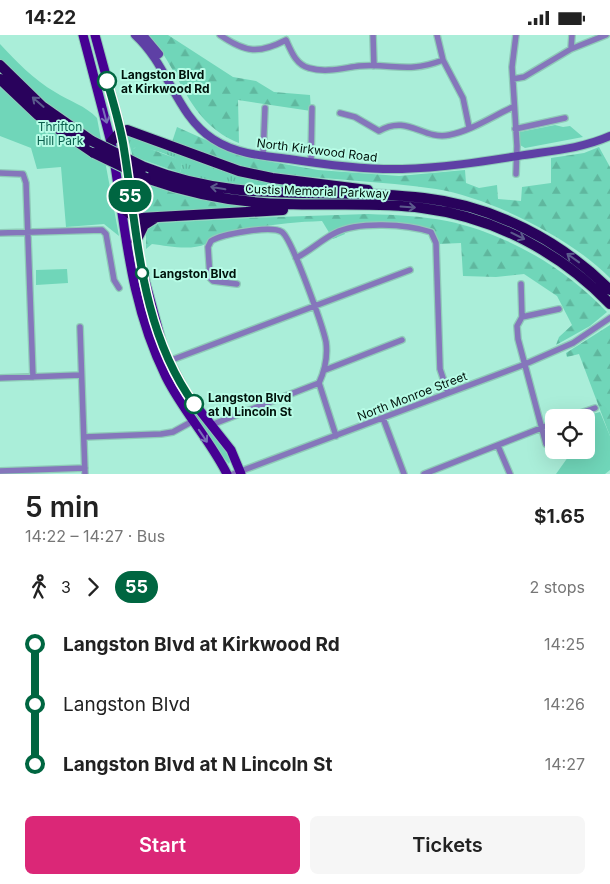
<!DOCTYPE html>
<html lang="en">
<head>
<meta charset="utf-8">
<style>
  body { margin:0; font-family:Inter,sans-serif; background:#f6f6f6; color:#222; height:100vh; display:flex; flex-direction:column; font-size:19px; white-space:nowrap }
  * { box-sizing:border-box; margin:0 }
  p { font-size:16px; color:#767676 }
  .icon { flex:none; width:28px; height:28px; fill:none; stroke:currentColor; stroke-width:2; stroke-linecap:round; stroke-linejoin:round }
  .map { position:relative; height:439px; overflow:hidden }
  .panel { display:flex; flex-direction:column; background:#fff; flex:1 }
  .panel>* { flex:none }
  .badge { padding:0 10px; border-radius:16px; font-size:18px; line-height:32px }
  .fabs { position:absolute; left:545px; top:374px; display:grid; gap:10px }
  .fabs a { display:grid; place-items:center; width:50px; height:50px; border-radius:8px; background:#fff; box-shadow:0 5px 20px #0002; font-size:25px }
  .map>.badge { position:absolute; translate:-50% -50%; box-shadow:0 0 0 2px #fff }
  .legs { display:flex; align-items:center; gap:8px; height:55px; padding:0 25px; font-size:16px }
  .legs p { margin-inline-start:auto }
  .overview { display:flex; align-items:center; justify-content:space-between; height:85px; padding:0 25px }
  h1 { font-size:28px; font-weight:600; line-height:38px }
  .primary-button { display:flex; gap:10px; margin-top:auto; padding:10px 25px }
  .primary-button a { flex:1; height:58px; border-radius:8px; background:#db2777; color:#fff; font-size:20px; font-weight:600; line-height:58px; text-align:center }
  .primary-button a+a { background:#f6f6f6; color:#222 }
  ul { padding:0 25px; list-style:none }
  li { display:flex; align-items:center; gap:18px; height:60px; font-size:19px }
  li i { display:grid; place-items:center; width:8px; height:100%; margin:0 6px; background:currentColor }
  li i::after { content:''; width:12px; height:12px; margin:-6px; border:4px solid; border-radius:50%; background:#fff }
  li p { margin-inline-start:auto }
  li:first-child i { background:linear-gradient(#0000 50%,currentColor 0) }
  li:last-child i { background:linear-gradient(currentColor 50%,#0000 0) }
  .status { display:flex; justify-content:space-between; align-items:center; height:35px; padding:0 25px; background:#fff; direction:ltr }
  .status svg { height:14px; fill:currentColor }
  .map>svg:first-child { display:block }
</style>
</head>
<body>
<div class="status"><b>14:22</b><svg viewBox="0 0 49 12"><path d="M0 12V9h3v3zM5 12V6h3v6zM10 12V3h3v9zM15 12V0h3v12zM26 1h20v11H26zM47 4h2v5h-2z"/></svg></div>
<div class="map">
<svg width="610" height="439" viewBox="0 0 610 439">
  <defs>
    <pattern id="grass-tufts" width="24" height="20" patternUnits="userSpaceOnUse" patternTransform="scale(1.25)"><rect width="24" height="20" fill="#70d6b9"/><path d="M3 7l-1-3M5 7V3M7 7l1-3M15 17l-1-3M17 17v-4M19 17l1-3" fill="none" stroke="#5fb79e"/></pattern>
    <pattern id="forest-firs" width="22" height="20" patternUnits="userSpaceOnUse" patternTransform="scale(1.25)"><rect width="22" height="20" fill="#70d6b9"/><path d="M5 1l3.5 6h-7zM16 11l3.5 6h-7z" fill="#5fb79e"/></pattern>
  </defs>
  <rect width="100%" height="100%" fill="#aaeed9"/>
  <path fill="url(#grass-tufts)" d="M 131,99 C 190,128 255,139 319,154 L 240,151 L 185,140 L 180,138 L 182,130 C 179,121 144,111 134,113 L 132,119 L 127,100 Z"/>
  <path fill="url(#forest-firs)" d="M 149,0 L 168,0 L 233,42 L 256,46 L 274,57 L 310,60 L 311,76 L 238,65 L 239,108 C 187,87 183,39 149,0 Z
    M 177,92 L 244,122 L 318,135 L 399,141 L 465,135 L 466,148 L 479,153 L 497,150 L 498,164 L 521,166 L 522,152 L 551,148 L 551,123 L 584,118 L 599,112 L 610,132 L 610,243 C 571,203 491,163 436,154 C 381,146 325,145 270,137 C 236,131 204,120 172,107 Z
    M 136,112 L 145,112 L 180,125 L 182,130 L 180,138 L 132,121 L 132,115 Z
    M 135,146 L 185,161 L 245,172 L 142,179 L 139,178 Z
    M 368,179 C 395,180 421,181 447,186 C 508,199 565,233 607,277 L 590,291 L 556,310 L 559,302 L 572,290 L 557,261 L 524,239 L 496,242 L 463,241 L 461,208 L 439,209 L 434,194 L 367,188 L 343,193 L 345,199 L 333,204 L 322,186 C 296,187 271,189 246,195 C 232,198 219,203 206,209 C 190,216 168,211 152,209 L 146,214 L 146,195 L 159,188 L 250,183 Z
    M 610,290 L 610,401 L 579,319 L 567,322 L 566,318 Z
    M 182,357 L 232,422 L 229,429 L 210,407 L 180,359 Z"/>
  <path fill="#70d6b9" d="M 0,9 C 16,26 34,45 55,57 C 69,66 86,71 97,83 L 119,201 L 104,189 L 66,192 L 61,132 L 37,134 L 31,113 L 0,101 Z
    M 555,90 L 563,92 L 570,91 L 583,102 L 525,113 L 520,110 L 520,97 Z
    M 67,234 L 68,248 L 36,250 L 36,235 Z
    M 600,377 L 610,401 L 610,435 L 605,439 L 556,439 L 573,415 L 586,415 L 585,381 Z"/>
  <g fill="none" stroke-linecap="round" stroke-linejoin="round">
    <defs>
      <path id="minor" d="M 220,0 C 246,18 259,19 286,5
        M 373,0 L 374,31
        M 437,0 L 443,25 L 463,63 L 469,92
        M 286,5 C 291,16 296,30 309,33 C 326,38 343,33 359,31 C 393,28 407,39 443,25
        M 571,14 L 572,0
        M 513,44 L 524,42 L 571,14 L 606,0
        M 340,78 L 355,82 L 379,96 C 408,79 422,105 449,100 C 471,96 493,81 513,72
        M 515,94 L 565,83
        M 263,121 L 265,73
        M 311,128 L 312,73
        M 0,138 L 23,139 L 26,148 L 33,342
        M 516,139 L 517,111 L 512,32 L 516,0
        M 0,198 L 102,195 L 106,199 L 114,245 L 119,253
        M 296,223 C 310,216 321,205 335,198 C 358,186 407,189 431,197 L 436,208 L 440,334 L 448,358
        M 237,249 L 213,246 L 210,243 L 208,212 L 211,206 C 222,199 271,190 282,197 C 292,204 323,292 326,307 C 328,322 325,335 319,348 L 336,401
        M 521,249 L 522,282 L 517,291 L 518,304 L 546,409
        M 522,282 L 559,274
        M 80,292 L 85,439
        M 161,329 L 410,235
        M 325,335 L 402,305
        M 0,343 L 81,340
        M 569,382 L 595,373
        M 383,383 L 404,439
        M 211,390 L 319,348
        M 84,402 L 161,399 L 173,397 L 193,386
        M 498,411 L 510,439
        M 0,436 L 85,433
        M 233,439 L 523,330 L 573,308 L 610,283
        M 424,439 L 554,388"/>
      <path id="secondary" d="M 135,0 C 169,31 176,80 213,104 C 236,119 263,121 289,124 C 327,130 364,135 402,134 C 441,133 480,127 518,121 C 549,116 581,114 610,101
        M 143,0 L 159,19"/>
      <path id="primary" d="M 83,0 L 112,111
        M 95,0 L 121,96 L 140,227 L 164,316 L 186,358 L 231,415 L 241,439
        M 114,124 C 126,200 131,271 166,342 C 183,376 210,405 227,439"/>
      <path id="motorway" d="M 0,30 L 42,71 L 92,106
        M 0,44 L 38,80 L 94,118
        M 111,107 L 120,97 L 127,95 L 239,136 L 272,143 L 368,155
        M 144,132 C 242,171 324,151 424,163 C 494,171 560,205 610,255
        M 146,143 C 191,159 237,168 286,169 C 331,171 377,167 422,173 C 494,182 560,217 610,269
        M 120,171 L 133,181 L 140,183 L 283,175
        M 136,206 L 144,190 L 155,183"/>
    </defs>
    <use href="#minor" stroke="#8fcbb8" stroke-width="8"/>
    <use href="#secondary" stroke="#8fcbb8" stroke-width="10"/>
    <use href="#primary" stroke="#8fcbb8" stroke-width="11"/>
    <use href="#motorway" stroke="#8fcbb8" stroke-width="12"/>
    <use href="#minor" stroke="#8576bb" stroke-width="5.5"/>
    <use href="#secondary" stroke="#5e40a5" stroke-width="8"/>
    <use href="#primary" stroke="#460093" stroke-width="9"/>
    <use href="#motorway" stroke="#29025c" stroke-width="10"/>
    <defs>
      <path id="motorway-bridge" d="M 92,106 L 144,132
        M 94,118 L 146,143"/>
    </defs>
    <use href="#motorway-bridge" stroke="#8fcbb8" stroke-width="12" stroke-linecap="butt"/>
    <use href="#motorway-bridge" stroke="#29025c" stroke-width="10"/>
  </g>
  <defs><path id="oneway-shaft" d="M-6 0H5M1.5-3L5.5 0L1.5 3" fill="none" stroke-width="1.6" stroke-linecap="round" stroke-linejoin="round" transform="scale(1.25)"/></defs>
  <g stroke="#5b5a8c">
    <use href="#oneway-shaft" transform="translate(38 67) rotate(-139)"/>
    <use href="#oneway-shaft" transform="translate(218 153) rotate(-170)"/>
    <use href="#oneway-shaft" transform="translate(408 172) rotate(4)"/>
    <use href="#oneway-shaft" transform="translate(518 201) rotate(26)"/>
    <use href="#oneway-shaft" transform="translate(573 223) rotate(-144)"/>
  </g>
  <g stroke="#7971b8">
    <use href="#oneway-shaft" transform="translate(105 81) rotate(75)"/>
    <use href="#oneway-shaft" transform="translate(203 401) rotate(56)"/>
  </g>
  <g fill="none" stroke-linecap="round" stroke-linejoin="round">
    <defs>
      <path id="line-1" d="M 107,46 C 113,66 119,87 123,108 C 138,197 139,293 194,369"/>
    </defs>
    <use href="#line-1" stroke="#fff" stroke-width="11"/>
    <use href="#line-1" stroke="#006641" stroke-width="8"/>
  </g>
  <g fill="#fff" stroke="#006641" stroke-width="2.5">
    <circle cx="107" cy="46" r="9"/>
    <circle cx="142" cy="238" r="6"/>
    <circle cx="194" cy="369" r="9"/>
  </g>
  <g text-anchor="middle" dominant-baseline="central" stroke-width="4" stroke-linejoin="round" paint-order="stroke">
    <g font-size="12" font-weight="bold" fill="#00130c" stroke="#b7fce6" text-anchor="start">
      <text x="121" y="39">Langston Blvd<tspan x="121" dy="14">at Kirkwood Rd</tspan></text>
      <text x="153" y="238">Langston Blvd</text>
      <text x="208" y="362">Langston Blvd<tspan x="208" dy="14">at N Lincoln St</tspan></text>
    </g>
    <g font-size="12" fill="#0a5f4d" stroke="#b7fce6">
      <text x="60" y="91">Thrifton<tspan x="60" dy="14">Hill Park</tspan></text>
    </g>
    <g font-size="12" fill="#00130c" stroke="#b7fce6">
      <text transform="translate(317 115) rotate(7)">North Kirkwood Road</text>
      <text transform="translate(317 156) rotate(2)">Custis Memorial Parkway</text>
      <text transform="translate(412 361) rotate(-21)">North Monroe Street</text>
    </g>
  </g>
</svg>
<div class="fabs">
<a><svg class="icon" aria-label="locate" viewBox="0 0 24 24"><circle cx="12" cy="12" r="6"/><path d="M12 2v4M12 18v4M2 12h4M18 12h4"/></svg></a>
</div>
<b class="badge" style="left:130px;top:161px;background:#006641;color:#fff">55</b>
</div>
<section class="panel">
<div class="overview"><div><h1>5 min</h1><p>14:22 – 14:27 · Bus</p></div><b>$1.65</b></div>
<div class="legs"><svg class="icon" aria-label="walk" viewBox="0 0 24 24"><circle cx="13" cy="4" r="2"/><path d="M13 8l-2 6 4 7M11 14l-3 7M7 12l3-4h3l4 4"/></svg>3<svg class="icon" aria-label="forward" viewBox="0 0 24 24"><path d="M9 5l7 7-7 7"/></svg><b class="badge" style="background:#006641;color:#fff">55</b><p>2 stops</p></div>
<ul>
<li><i style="color:#006641"></i><b>Langston Blvd at Kirkwood Rd</b><p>14:25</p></li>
<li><i style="color:#006641"></i><span>Langston Blvd</span><p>14:26</p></li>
<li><i style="color:#006641"></i><b>Langston Blvd at N Lincoln St</b><p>14:27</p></li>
</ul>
<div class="primary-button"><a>Start</a><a>Tickets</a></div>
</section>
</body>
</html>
